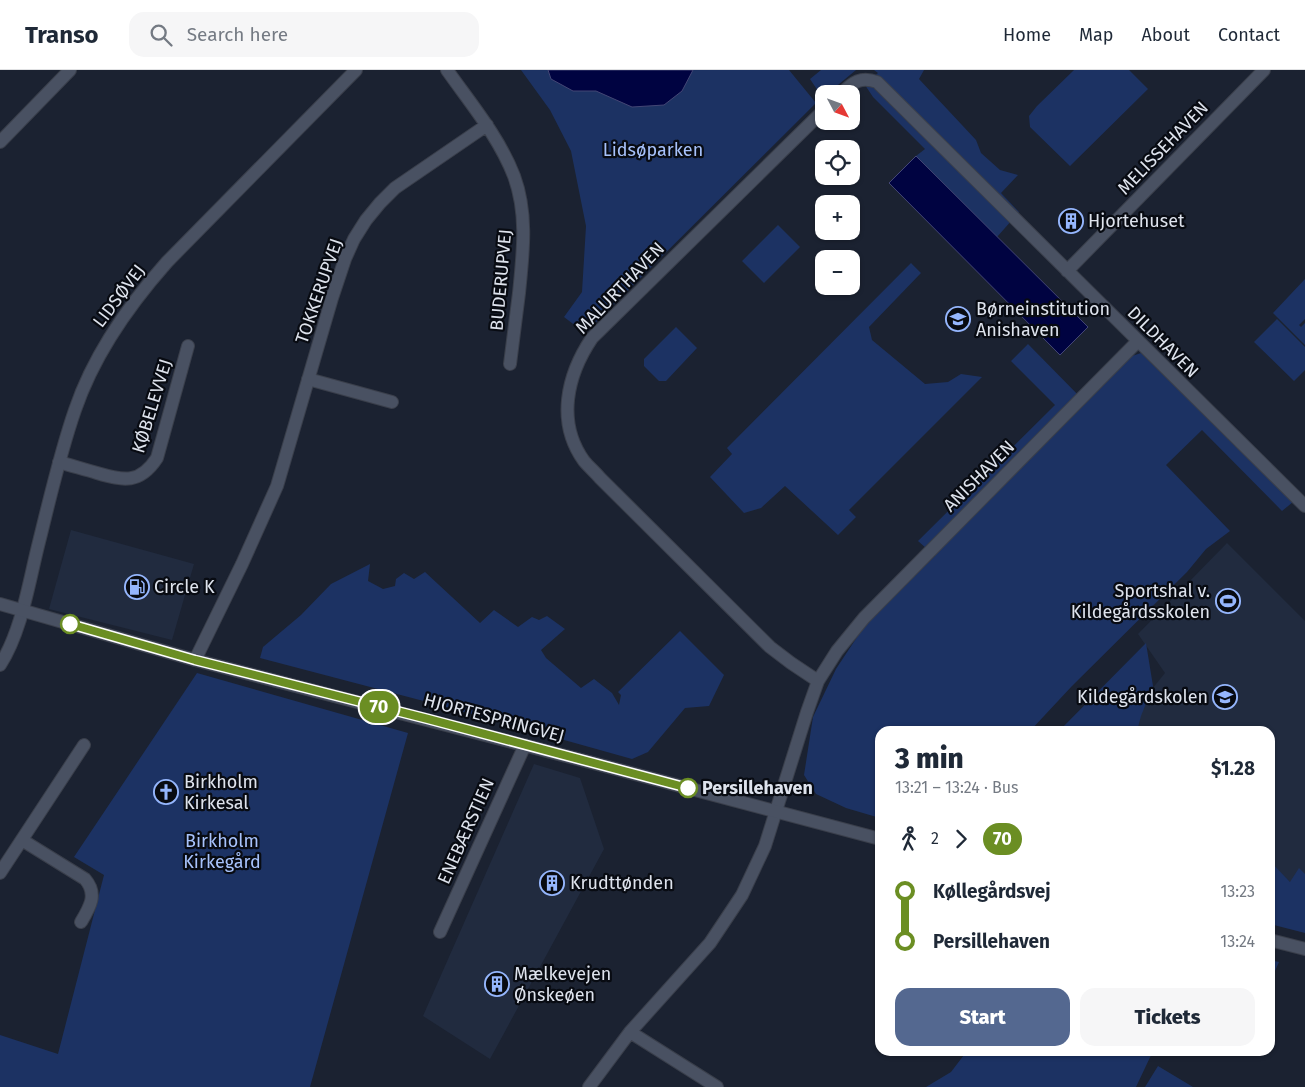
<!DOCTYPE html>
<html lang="en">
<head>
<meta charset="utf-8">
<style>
  body { margin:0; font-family:"Fira Sans",sans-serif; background:#f6f6f7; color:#1f2937; height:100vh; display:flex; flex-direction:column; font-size:19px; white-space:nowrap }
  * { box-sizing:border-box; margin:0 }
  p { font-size:16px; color:#747a83 }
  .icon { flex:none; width:28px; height:28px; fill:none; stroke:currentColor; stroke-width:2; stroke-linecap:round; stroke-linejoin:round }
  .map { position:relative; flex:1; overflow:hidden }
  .sheet { position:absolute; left:875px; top:656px; width:400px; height:330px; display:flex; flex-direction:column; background:#fff; border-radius:15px; box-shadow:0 1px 4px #0004 }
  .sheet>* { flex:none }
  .badge { padding:0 10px; border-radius:16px; font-size:18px; line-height:32px }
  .needle { width:32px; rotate:131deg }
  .controls { position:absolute; left:815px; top:15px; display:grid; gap:10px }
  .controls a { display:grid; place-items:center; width:45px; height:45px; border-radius:10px; background:#fff; box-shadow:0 1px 4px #0004; font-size:25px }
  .map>.badge { position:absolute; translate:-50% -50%; box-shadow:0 0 0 2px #fff }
  .legs { display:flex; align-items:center; gap:8px; height:55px; padding:0 20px; font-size:16px }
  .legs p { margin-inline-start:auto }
  .headline { display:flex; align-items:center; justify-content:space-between; height:85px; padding:0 20px }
  h1 { font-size:28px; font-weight:800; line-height:38px }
  .action { display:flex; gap:10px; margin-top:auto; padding:10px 20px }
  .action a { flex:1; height:58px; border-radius:15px; background:#546890; color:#fff; font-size:20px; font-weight:800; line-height:58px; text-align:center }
  .action a+a { background:#f6f6f7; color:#1f2937 }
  ul { padding:0 20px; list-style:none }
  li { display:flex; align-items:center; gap:18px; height:50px; font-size:19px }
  li i { display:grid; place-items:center; width:8px; height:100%; margin:0 6px; background:currentColor }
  li i::after { content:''; width:12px; height:12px; margin:-6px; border:4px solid; border-radius:50%; background:#fff }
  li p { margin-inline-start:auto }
  li:first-child i { background:linear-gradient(#0000 50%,currentColor 0) }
  li:last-child i { background:linear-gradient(currentColor 50%,#0000 0) }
  header { display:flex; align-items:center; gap:30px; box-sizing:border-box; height:70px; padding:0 25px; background:#fff; border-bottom:1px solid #e0e1e3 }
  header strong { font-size:24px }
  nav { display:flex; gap:28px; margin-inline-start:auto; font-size:18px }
  .search { width:350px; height:45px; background:#f6f6f7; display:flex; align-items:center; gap:12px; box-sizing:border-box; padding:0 18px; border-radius:15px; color:#747a83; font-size:19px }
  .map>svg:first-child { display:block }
</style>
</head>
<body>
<header>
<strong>Transo</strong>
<div class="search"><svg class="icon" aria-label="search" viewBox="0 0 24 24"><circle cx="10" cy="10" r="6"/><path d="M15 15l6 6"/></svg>Search here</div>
<nav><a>Home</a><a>Map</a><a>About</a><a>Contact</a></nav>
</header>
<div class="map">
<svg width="1305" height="1017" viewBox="0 0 1305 1017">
  <rect width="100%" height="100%" fill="#1b2231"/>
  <path fill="#212b3f" d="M 71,460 L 194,494 L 172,570 L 49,539 Z
    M 1227,473 L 1305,551 L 1305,819 L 1292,814 L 1270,792 L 1270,661 L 1138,661 L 1127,650 L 1165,603 L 1138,564 Z
    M 534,694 L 580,708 L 604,779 L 490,989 L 423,946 Z"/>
  <path fill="#1c3263" d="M 521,0 L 789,0 L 816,33 L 585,263 L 564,247 L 582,222 L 586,156 L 571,81 L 550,40 Z
    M 821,0 L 856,0 L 827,24 L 824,24 L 822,27 L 810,9 Z
    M 874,0 L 924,0 L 919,9 L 976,70 L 981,83 L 1000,100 L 1018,105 L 1001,123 L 1019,142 L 997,167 L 916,86 L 925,79 L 873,27 L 865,15 L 878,3 Z
    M 1074,0 L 1129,0 L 1148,19 L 1070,96 L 1030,57 L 1029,46 L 1037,36 Z
    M 778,155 L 800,177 L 764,213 L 742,191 Z
    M 911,193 L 921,203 L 869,257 L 872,270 L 925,314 L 948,312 L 961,304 L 982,307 L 849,440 L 856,447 L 838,465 L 785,416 L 761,438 L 744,443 L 710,407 L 732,384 L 727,378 Z
    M 1305,209 L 1305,249 L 1299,255 L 1301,257 L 1305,253 L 1305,275 L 1273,243 Z
    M 1277,249 L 1305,277 L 1305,300 L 1294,311 L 1254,272 Z
    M 676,257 L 697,278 L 666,311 L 659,311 L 644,296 L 644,289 Z
    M 1028,274 L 1085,332 L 1129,287 L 1141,283 L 1293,432 L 1282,441 L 1202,360 L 1166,395 L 1230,461 L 1206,479 L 1187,502 L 1072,616 L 1030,661 L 880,661 L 880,748 L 846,738 L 816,724 L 804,705 L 813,647 L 836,599 L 869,549 L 935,486 L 918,471 L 1055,335 L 1011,291 Z
    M 370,494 L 368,511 L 383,519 L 395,516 L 396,509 L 404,503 L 414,509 L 425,502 L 480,553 L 494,540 L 518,557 L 532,547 L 539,550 L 547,546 L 565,559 L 541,580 L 546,588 L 581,618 L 594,609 L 612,623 L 619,635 L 621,625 L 618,622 L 680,561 L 724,605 L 709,636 L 685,638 L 648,682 L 632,689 L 454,639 L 260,588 L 263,577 L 301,545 L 331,514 Z
    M 1146,573 L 1153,616 L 1141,646 L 1137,661 L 1059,661 Z
    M 197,603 L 408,663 L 310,1017 L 0,1017 L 0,965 L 58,984 L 104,805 L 74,787 Z
    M 1270,791 L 1290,812 L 1299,798 L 1305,804 L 1305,863 L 1270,854 Z
    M 1270,890 L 1279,892 L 1270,912 Z
    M 967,981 L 1153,981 L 1136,1017 L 926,1017 L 951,1002 Z
    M 1158,996 L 1193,1017 L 1145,1017 Z"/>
  <path fill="#000341" stroke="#434675" d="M 548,0 L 693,0 L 682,21 L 664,35 L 632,37 L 596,21 L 573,21 L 551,9 Z
    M 916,86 L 1088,257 L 1060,285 L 889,113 Z"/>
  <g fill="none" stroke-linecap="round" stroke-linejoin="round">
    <defs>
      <path id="minor" d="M 447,0 C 471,34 499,67 514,106 C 528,144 523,183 519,223 C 516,246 513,270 510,294
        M 841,24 C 853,12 861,6 877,12 L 1305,436
        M 0,72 L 70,0
        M 1067,201 L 1264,0
        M 308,309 L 392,332
        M 59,392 C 72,396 84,399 97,403 C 124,411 140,414 157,388 L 188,276
        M 195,590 L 242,494 L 277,416 L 332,228 L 345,189 L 354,169 L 366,150 L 380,133 L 395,118 L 487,55
        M 0,595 C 22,561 29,511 39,472 C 50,428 60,383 75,340 C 94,284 128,236 167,192 L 356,0
        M 818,611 L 791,593 L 770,577 L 600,408 C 595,402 589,397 584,391 C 556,352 567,305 592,268 L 824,40
        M 22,770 L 85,809 C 98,824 90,837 81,852
        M 0,803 L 84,675
        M 440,862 L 525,675
        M 630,962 L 717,1017
        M 589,1017 L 630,962 L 710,873 L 742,825 L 765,776 L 807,642 L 818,611 L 837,581 L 864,548 L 1138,271"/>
      <path id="tertiary" d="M 0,534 L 195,590 L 597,694 L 880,769
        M 1270,870 L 1305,879"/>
    </defs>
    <use href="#minor" stroke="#3a3f4b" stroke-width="14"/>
    <use href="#tertiary" stroke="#3a3f4b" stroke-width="14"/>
    <use href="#minor" stroke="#495162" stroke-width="12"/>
    <use href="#tertiary" stroke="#495162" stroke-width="12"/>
  </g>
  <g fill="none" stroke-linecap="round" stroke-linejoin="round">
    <defs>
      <path id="line-1" d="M 70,554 L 195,590 L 428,649 L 688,718"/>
    </defs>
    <use href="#line-1" stroke="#fff" stroke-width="11"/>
    <use href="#line-1" stroke="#6b8e23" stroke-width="8"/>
  </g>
  <defs>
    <symbol id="building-ring" viewBox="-11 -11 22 22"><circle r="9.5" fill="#080b12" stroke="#95b6fd" stroke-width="1.5"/><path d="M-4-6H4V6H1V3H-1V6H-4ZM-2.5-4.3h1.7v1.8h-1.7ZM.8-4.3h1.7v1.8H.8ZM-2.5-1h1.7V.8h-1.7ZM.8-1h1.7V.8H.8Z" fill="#95b6fd"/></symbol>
    <symbol id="school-ring" viewBox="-11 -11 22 22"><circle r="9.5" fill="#080b12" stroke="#95b6fd" stroke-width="1.5"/><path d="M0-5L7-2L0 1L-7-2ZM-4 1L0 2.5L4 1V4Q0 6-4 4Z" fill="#95b6fd"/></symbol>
    <symbol id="fuel-ring" viewBox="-11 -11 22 22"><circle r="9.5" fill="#080b12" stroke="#95b6fd" stroke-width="1.5"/><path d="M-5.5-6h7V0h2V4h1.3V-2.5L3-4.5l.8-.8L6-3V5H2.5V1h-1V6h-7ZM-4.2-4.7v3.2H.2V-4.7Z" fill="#95b6fd"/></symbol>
    <symbol id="stadium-ring" viewBox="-11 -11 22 22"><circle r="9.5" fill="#080b12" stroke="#95b6fd" stroke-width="1.5"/><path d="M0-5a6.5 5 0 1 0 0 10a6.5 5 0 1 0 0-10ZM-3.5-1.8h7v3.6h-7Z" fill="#95b6fd"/></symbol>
    <symbol id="church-ring" viewBox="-11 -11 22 22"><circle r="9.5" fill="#080b12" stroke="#95b6fd" stroke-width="1.5"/><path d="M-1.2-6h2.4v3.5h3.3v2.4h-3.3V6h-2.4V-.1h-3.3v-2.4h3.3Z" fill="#95b6fd"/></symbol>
  </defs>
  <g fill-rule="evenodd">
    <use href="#building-ring" x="1057" y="137" width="28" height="28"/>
    <use href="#school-ring" x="944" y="235" width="28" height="28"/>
    <use href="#fuel-ring" x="123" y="503" width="28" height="28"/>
    <use href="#stadium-ring" x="1214" y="517" width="28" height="28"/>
    <use href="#school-ring" x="1211" y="613" width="28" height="28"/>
    <use href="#church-ring" x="152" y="708" width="28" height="28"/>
    <use href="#building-ring" x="538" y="799" width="28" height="28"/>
    <use href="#building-ring" x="483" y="900" width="28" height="28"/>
  </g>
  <g fill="#fff" stroke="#6b8e23" stroke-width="2.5">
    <circle cx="70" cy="554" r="9"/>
    <circle cx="688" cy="718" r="9"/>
  </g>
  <g text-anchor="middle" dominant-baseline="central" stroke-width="4.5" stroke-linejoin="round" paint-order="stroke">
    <g font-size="18" fill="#dee3ed" stroke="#080b12">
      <text transform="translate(1163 78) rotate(-46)">MELISSEHAVEN</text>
      <text transform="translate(501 210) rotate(-85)">BUDERUPVEJ</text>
      <text transform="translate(620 218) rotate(-46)">MALURTHAVEN</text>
      <text transform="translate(319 221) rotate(-71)">TOKKERUPVEJ</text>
      <text transform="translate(119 226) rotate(-53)">LIDSØVEJ</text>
      <text transform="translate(1163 272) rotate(45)">DILDHAVEN</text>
      <text transform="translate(152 336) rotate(-73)">KØBELEVVEJ</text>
      <text transform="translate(979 406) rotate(-45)">ANISHAVEN</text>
      <text transform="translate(494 648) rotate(15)">HJORTESPRINGVEJ</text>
      <text transform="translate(466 761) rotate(-66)">ENEBÆRSTIEN</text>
    </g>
    <g font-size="18" fill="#a7c2fb" stroke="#080b12">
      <text x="653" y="80">Lidsøparken</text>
      <text x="222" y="771">Birkholm<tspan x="222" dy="21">Kirkegård</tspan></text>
    </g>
    <g font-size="18" fill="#dee3ed" stroke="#080b12" text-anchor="start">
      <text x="1088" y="151">Hjortehuset</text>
      <text x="976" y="239">Børneinstitution<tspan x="976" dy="21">Anishaven</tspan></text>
      <text x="154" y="517">Circle K</text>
      <text x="1210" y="521" text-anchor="end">Sportshal v.<tspan x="1210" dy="21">Kildegårdsskolen</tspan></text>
      <text x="1208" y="627" text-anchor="end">Kildegårdskolen</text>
      <text x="184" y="712">Birkholm<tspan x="184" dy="21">Kirkesal</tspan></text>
      <text x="570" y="813">Krudttønden</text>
      <text x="514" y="904">Mælkevejen<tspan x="514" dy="21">Ønskeøen</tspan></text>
    </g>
    <g font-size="18" font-weight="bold" fill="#dee3ed" stroke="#080b12" text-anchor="start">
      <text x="702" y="718">Persillehaven</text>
    </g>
  </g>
</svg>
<div class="controls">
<a><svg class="needle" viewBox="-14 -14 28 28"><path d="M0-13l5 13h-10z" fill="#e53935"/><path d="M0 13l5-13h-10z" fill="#747a83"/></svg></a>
<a><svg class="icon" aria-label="locate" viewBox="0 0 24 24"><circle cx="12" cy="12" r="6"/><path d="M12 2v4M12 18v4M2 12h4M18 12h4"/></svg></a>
<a>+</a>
<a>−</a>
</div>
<b class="badge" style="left:379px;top:637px;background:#6b8e23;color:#fff">70</b>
<section class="sheet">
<div class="headline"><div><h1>3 min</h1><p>13:21 – 13:24 · Bus</p></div><b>$1.28</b></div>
<div class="legs"><svg class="icon" aria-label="walk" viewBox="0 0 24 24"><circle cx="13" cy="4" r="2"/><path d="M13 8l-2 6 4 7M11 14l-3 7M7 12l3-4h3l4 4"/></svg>2<svg class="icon" aria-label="forward" viewBox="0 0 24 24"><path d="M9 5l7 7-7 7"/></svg><b class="badge" style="background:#6b8e23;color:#fff">70</b></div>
<ul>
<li><i style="color:#6b8e23"></i><b>Køllegårdsvej</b><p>13:23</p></li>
<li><i style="color:#6b8e23"></i><b>Persillehaven</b><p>13:24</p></li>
</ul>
<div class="action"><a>Start</a><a>Tickets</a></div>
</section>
</div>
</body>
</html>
